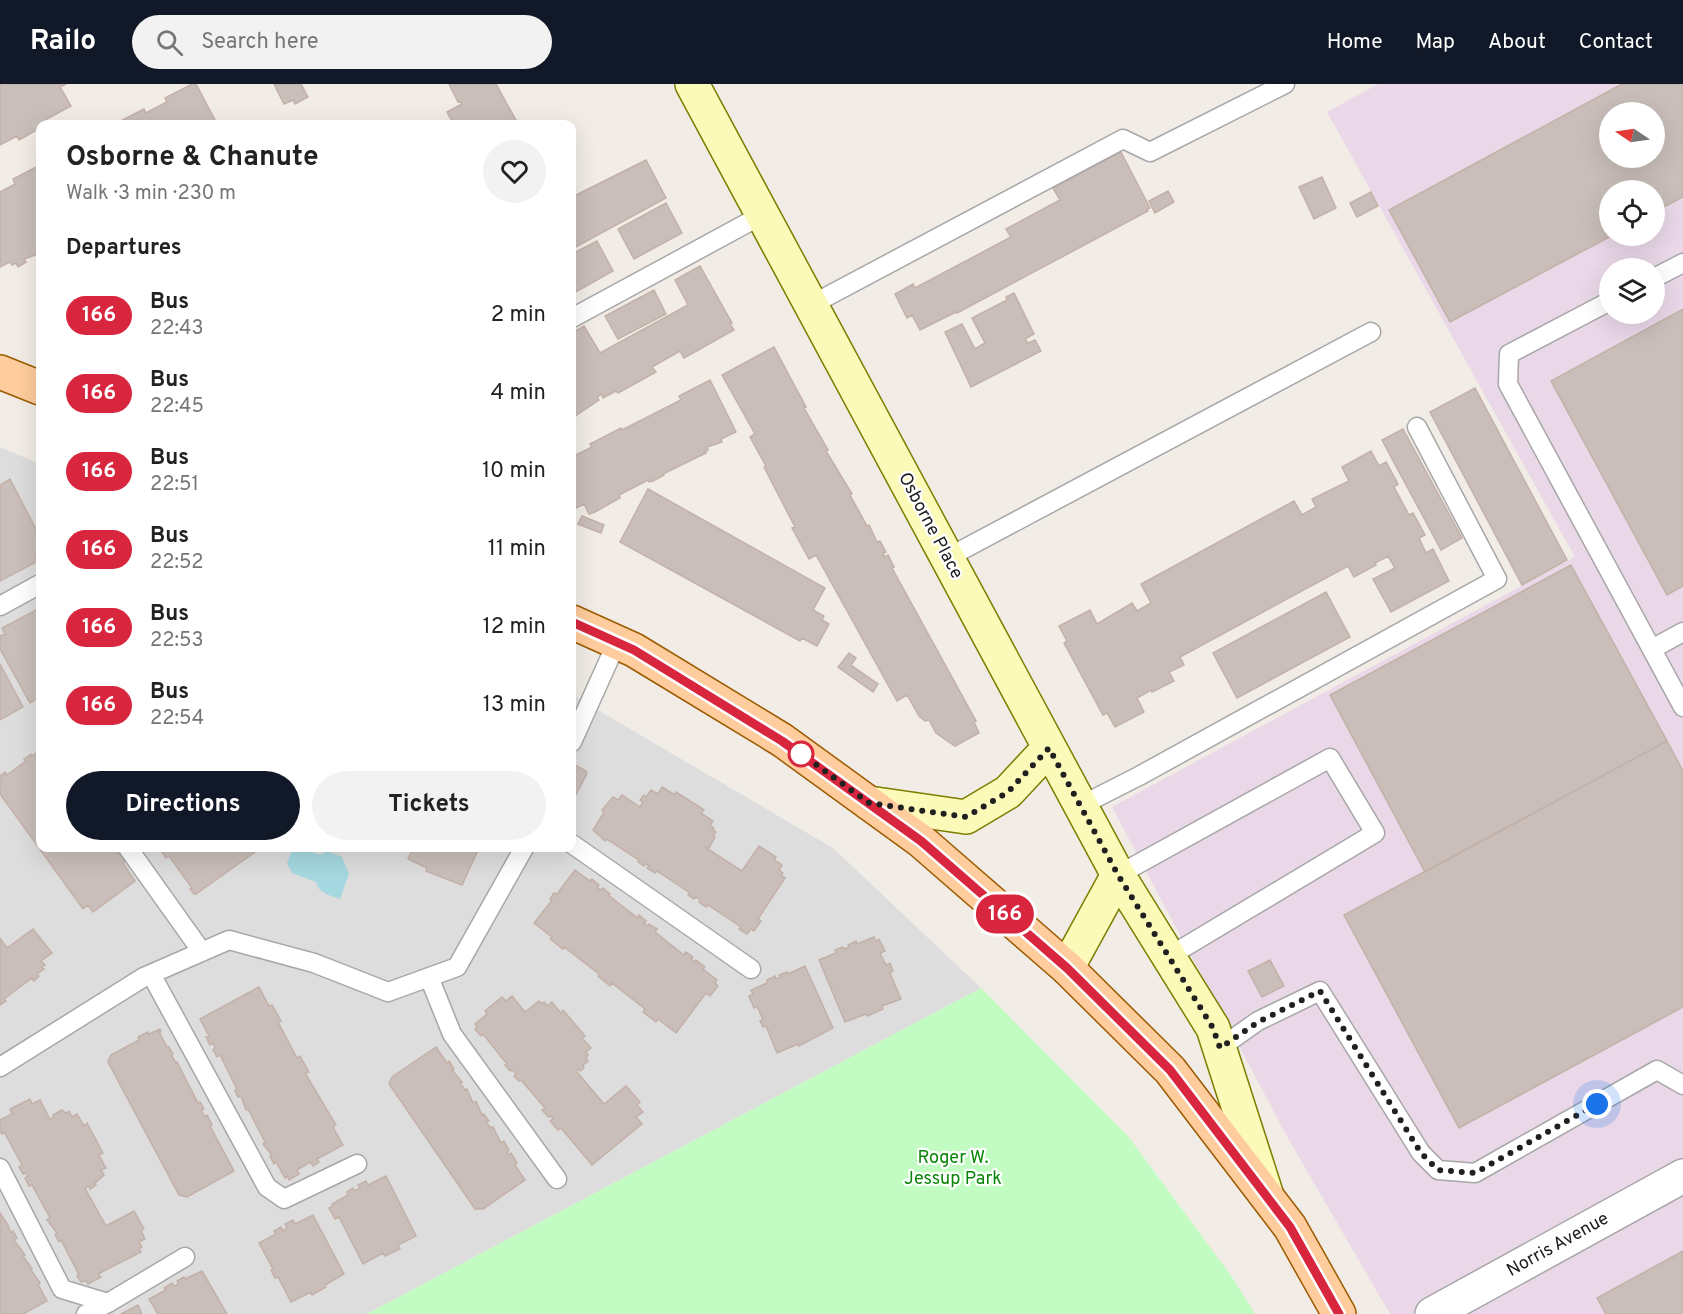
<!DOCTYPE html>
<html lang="en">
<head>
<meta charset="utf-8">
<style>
  body { margin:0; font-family:Overpass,sans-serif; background:#f2f2f2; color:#222; height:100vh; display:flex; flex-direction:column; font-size:22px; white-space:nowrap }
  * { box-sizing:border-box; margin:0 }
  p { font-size:20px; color:#767676 }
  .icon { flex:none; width:33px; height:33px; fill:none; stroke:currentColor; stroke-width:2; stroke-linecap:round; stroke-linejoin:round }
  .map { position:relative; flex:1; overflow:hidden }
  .details { position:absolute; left:36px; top:36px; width:540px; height:732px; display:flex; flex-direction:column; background:#fff; border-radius:12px; box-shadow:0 6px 24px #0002 }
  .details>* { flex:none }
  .badge { padding:0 12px; border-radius:20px; font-size:21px; line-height:39px }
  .needle { width:39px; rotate:283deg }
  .fabs { position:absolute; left:1599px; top:18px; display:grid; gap:12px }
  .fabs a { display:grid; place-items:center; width:66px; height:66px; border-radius:50%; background:#fff; box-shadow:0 6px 24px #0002; font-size:30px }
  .you { position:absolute; width:30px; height:30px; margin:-15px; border:4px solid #fff; border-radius:50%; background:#1a73e8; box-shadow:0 0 0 9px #1a73e833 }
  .map>.badge { position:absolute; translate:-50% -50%; box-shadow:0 0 0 3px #fff }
  h2 { padding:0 30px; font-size:22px; line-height:54px }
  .round { display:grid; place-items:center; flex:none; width:63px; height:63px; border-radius:32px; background:#f2f2f2 }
  .summary { display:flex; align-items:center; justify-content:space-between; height:102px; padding:0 30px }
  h1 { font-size:28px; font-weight:700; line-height:45px }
  .action { display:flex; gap:12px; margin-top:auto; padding:12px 30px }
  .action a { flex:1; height:69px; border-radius:36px; background:#111827; color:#fff; font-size:24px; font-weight:700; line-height:69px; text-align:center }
  .action a+a { background:#f2f2f2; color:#222 }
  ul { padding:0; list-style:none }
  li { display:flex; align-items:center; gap:18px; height:78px; padding:0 30px }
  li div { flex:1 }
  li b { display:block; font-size:22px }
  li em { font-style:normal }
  li .badge { min-width:66px; font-weight:700; text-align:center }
  header { display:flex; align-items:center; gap:36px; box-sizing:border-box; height:84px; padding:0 30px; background:#111827; color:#fff }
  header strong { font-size:28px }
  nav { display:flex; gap:33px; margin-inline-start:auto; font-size:21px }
  .search { width:420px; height:54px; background:#f2f2f2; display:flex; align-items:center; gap:15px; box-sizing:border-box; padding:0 21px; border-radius:33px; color:#767676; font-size:22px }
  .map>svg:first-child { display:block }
</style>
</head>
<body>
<header>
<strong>Railo</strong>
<div class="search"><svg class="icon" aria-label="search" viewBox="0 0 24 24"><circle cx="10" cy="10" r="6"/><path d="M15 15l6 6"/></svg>Search here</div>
<nav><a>Home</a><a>Map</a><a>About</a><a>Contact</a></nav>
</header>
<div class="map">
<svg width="1683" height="1230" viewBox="0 0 1683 1230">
  <rect width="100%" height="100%" fill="#f1ece6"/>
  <path fill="#dedddd" d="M 0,363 L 40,380 L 40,764 L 572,764 L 572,611 L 833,764 L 981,904 L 367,1230 L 0,1230 Z"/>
  <path fill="#ead8e9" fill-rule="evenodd" d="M 1378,0 L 1683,0 L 1683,1230 L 1390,1230 L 1289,1056 L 1112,723 L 1575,473 L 1327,28 ZM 1610,28 L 1654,28 L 1654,74 L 1610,74 ZM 1610,106 L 1654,106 L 1654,152 L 1610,152 ZM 1610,184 L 1654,184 L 1654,230 L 1610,230 Z"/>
  <path fill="#c3fcc2" d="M 981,904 L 1128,1052 L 1232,1193 L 1255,1230 L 367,1230 Z"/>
  <path fill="#a5d8e0" d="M 293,764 L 301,764 L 320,771 L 327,767 L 342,773 L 349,790 L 340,815 C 330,811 319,810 316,798 L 292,789 L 287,779 Z"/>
  <path fill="#c9beb9" stroke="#c3b1a8" stroke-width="1.5" fill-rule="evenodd" d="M 0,0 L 66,0 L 60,3 L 71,22 L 45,36 L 48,40 L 40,40 L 40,44 L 19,56 L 17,52 L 0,61 Z
    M 192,0 L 196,0 L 217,40 L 115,40 L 144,25 L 146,29 L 167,18 L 165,14 Z
    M 274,0 L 301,0 L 308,13 L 295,20 L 293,16 L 284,20 Z
    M 449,0 L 496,0 L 518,40 L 452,40 L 453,39 L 447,28 L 462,20 L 460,17 L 458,18 Z
    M 1622,0 L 1683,0 L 1683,113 L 1654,128 L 1654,106 L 1610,106 L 1610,152 L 1611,152 L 1450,238 L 1389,126 ZM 1610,28 L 1654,28 L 1654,74 L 1610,74 Z
    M 1121,68 L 1150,124 L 1147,125 L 1148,127 L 957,229 L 956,228 L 920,246 L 912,231 L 907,234 L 895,210 L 913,200 L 915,204 L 1011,153 L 1006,145 L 1060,116 L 1053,104 Z
    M 646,76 L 666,114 L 572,165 L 572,113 Z
    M 40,81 L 40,166 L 37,168 L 38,170 L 24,175 L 26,178 L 18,183 L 16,179 L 12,181 L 10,178 L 0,183 L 0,108 L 15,100 L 13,95 Z
    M 1322,93 L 1336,124 L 1314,135 L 1299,103 Z
    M 1168,107 L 1174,118 L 1155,129 L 1149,117 Z
    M 1371,108 L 1378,122 L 1357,133 L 1350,119 Z
    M 666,119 L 682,149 L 634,175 L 618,145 Z
    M 597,157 L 613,187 L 572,210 L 572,170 Z
    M 700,182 L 732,239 L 730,240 L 734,246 L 684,274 L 680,267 L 652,283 L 656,288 L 618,309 L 616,307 L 603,314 L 602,310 L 597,313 L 599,316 L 572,334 L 572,249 L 584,242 L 600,269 L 688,221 L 675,196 Z
    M 654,206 L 666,230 L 618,255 L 605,232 Z
    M 1014,209 L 1034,250 L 1025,255 L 1028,259 L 1035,256 L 1041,267 L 971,303 L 945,248 L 962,240 L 975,265 L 985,259 L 972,234 L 1007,216 L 1006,213 Z
    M 1683,225 L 1683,502 L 1667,511 L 1551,297 Z
    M 774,263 L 806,323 L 804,324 L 828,366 L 826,367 L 852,410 L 850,411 L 867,442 L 869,441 L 877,458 L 880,457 L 886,468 L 883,469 L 885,473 L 888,471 L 894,483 L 892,484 L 976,637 L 974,638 L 979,649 L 955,662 L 936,649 L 929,636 L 925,637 L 919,632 L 907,611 L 897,617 L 816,471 L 809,475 L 792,444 L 795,443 L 764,383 L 766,382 L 750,353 L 755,350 L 722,291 Z
    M 710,296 L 736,348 L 721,355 L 722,358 L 707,363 L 708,366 L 704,368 L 706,369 L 663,390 L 664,391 L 653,397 L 649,398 L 648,396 L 619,411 L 620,414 L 595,428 L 589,430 L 584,420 L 572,426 L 572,373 L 592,363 L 590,360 L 621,344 L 622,346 L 681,316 L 679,312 Z
    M 1475,304 L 1567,476 L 1522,501 L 1430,328 Z
    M 1403,345 L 1462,454 L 1441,466 L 1382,356 Z
    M 1371,367 L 1379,382 L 1386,378 L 1398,400 L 1394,403 L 1409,431 L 1413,429 L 1425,451 L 1419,454 L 1426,469 L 1433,465 L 1449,497 L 1391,528 L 1373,495 L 1395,484 L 1388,472 L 1375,479 L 1376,481 L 1354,493 L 1348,482 L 1180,573 L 1184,581 L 1169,588 L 1174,597 L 1152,608 L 1151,606 L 1137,614 L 1144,628 L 1115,643 L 1107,629 L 1103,631 L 1064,559 L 1067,557 L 1059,542 L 1090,526 L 1097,540 L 1132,519 L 1137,527 L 1151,519 L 1141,500 L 1294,417 L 1302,431 L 1316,423 L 1312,415 L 1349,397 L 1342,383 Z
    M 10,395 L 40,453 L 40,468 L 34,472 L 38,477 L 0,497 L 0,401 Z
    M 648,405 L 825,504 L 813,526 L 824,532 L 822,536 L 829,540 L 817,562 L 802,554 L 800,557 L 620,458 Z
    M 582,432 L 604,441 L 601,449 L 578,440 Z
    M 1571,481 L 1667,657 L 1425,788 L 1330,611 Z
    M 1326,508 L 1350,553 L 1237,614 L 1213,569 Z
    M 40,524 L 40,613 L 30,619 L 0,565 L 0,552 L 5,550 L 2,544 Z
    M 849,569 L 856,574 L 851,581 L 878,600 L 873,608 L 838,583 Z
    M 0,580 L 23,623 L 0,636 Z
    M 1667,657 L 1683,687 L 1683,923 L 1459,1044 L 1344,831 Z
    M 40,666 L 40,764 L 113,764 L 117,770 L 119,769 L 125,777 L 123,779 L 135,797 L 93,828 L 88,821 L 83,825 L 0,710 L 0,696 L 2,695 L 0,692 L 5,688 L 7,691 L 26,677 L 24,675 L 31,670 L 32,672 Z
    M 575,681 L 586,687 L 587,690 L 573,716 L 572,683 L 573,684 Z
    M 662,703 L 675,711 L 676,708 L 704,726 L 701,729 L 713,737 L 710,741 L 714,744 L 713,746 L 716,748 L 713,752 L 715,753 L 709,764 L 706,764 L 742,787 L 759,762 L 776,773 L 774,776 L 782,781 L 779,786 L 783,789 L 781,791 L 785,794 L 758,835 L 761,837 L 754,847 L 751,845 L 747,850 L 739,845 L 741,843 L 708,821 L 706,823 L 699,818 L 700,816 L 696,813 L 694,815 L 688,811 L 690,809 L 657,787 L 655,789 L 647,784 L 649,782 L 646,780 L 644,782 L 638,778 L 639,776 L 607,755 L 605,757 L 593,746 L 604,728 L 602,726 L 613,713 L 618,716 L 622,711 L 640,723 L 643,718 L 640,716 L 644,711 L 646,713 L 651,706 L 658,710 Z
    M 162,764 L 256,764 L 258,766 L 196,810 L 194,810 L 190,805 L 192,804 L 169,772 L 166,774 L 160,765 Z
    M 413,764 L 479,764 L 462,801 L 426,787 L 427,784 L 408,775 Z
    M 575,786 L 590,797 L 592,795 L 599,801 L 597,803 L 601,806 L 603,804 L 610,810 L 608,811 L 638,834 L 639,831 L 646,837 L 644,839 L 648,842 L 649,840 L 657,845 L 655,848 L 684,871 L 686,868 L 693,873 L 691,875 L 694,878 L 696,876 L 705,883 L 703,885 L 717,896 L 715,899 L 718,902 L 710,912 L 706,909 L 676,949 L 658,935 L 656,938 L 643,928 L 645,925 L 612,899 L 610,902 L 598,892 L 599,890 L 564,863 L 563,865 L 550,855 L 552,853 L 534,839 L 552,816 L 550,815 L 554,809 L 557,810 Z
    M 33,845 L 52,869 L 41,877 L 45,881 L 42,883 L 44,885 L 37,890 L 39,892 L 34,897 L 32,894 L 4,915 L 6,917 L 0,921 L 0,854 L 7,864 Z
    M 874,853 L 876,857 L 879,855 L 885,867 L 880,869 L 886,881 L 890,879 L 893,887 L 890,889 L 901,915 L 882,922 L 883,925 L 867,932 L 866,930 L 845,938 L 819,876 L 836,869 L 835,866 L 843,863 L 844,865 L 849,863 L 848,861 L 856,857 L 857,860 Z
    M 1270,876 L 1284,902 L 1262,913 L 1248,887 Z
    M 805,882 L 833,944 L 799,962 L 798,960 L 777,969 L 766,942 L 763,943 L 760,937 L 763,936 L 757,922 L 754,924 L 749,912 L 753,910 L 751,906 L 767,899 L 767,896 L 775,892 L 776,895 L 781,893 L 779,891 L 787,888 L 788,890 Z
    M 259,903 L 269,922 L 272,921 L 281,937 L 278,938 L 297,974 L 300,972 L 309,988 L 305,989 L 336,1041 L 333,1043 L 343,1061 L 317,1075 L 319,1078 L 313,1082 L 310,1078 L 297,1086 L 299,1090 L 289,1096 L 287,1092 L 285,1094 L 276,1078 L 274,1080 L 270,1072 L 272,1071 L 263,1060 L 265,1058 L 248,1025 L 246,1026 L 241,1012 L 238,1013 L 235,1006 L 237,1005 L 220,971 L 217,973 L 213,966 L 215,964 L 213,959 L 210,961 L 206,953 L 209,952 L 200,935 Z
    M 512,912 L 525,928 L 539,917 L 542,920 L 544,918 L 547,922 L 552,918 L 561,929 L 563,926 L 585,952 L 582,954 L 591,964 L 586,968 L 588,971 L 586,974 L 588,977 L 583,981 L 584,984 L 580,987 L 578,985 L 576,987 L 604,1020 L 626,1002 L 640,1018 L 637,1021 L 643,1028 L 636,1033 L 642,1040 L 592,1081 L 561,1044 L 558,1046 L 550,1037 L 553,1035 L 551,1032 L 548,1033 L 542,1026 L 545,1024 L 521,996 L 519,997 L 514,992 L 516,990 L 513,986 L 510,987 L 505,981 L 507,980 L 483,950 L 481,952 L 475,945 L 477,943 L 475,940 L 487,930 L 485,927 L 502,913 L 506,917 Z
    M 160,945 L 161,948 L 159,948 L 167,963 L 169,963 L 173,970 L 171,971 L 176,979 L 177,978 L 198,1019 L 200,1018 L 204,1025 L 201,1026 L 205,1033 L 207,1031 L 212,1041 L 210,1042 L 234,1087 L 187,1113 L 179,1111 L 108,978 L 111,971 L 139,956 L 138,953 L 148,948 L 149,950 Z
    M 436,963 L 447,979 L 449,977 L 454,985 L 452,986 L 462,998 L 460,999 L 465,1006 L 467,1005 L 473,1019 L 476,1017 L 482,1031 L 484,1030 L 489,1037 L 486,1038 L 491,1044 L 493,1043 L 501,1059 L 504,1057 L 509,1066 L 507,1068 L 508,1071 L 511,1069 L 517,1079 L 515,1081 L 525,1096 L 483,1125 L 475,1125 L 389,1000 L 392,993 Z
    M 30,1015 L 32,1020 L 40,1016 L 50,1035 L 54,1033 L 53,1031 L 62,1026 L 66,1029 L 69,1027 L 72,1033 L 77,1030 L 84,1042 L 87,1039 L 103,1069 L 99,1071 L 106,1084 L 101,1086 L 104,1091 L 95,1099 L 96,1101 L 90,1105 L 89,1102 L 85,1104 L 106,1142 L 134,1127 L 144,1145 L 141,1147 L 145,1155 L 139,1158 L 142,1163 L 139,1164 L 141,1168 L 98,1190 L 101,1193 L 88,1200 L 86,1197 L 81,1198 L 77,1192 L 79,1191 L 61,1156 L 59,1158 L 55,1151 L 57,1149 L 47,1136 L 50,1134 L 32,1101 L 29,1102 L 25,1094 L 28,1092 L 26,1089 L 23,1090 L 19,1083 L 22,1081 L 4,1048 L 2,1050 L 0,1047 L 0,1036 L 12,1030 L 10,1025 Z
    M 386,1092 L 416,1152 L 398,1161 L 400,1165 L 385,1172 L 383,1169 L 363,1180 L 339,1133 L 335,1135 L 329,1124 L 333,1122 L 332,1120 L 348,1111 L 347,1108 L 353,1104 L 355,1107 L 360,1104 L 358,1101 L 366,1097 L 368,1101 Z
    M 0,1129 L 8,1141 L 11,1149 L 13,1147 L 17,1154 L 14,1156 L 25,1171 L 23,1172 L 32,1185 L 31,1186 L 40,1199 L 38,1200 L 47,1217 L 23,1230 L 0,1230 Z
    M 313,1131 L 344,1190 L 325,1201 L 326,1203 L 312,1211 L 311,1208 L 291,1218 L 278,1193 L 275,1194 L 271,1186 L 273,1185 L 259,1159 L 276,1150 L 274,1147 L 281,1143 L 283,1147 L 287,1144 L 285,1140 L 293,1136 L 295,1140 Z
    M 1683,1167 L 1683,1230 L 1606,1230 L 1597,1214 Z
    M 202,1187 L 227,1230 L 158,1230 L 149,1215 L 166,1206 L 164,1204 L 172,1199 L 174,1202 L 179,1200 L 177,1197 L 184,1193 L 185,1195 Z
    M 138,1221 L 142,1230 L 121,1230 Z"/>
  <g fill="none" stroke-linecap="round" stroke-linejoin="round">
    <defs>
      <path id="lane" d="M 1654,194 L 1683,179
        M 1610,217 L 1509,270 L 1508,300 L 1683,623
        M 811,221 L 1123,55 L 1150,68 L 1285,0
        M 572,234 L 762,131
        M 947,474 L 1371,248
        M 0,522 L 40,500
        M 1652,565 L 1683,548
        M 572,658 L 617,558
        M 1080,722 L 1139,692 L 1497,495 L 1417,343
        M 572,760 L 751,885
        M 128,764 L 202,868
        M 1118,791 L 1330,674 L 1375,749 L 1168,873
        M 151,890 L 267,1103 L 284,1115 L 357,1080
        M 429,893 L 452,950 L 557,1095
        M 1220,964 L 1258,937 L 1320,907 L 1421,1069 L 1438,1086 L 1475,1089 L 1657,986 L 1683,1001
        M 0,983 L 144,893 L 229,856 L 314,879 L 388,908 L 457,883 L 524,764
        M 0,1084 L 62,1205 L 108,1219 L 185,1173
        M 86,1230 L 108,1219"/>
      <path id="street" d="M 1432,1230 L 1683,1092"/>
      <path id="secondary" d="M 692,0 L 1118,791 L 1067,884
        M 869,719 L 966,733 L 1008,708 L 1049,664
        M 1118,791 L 1213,944 L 1266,1109"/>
      <path id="primary" d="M 0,288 L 40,304
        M 572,538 L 634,566 L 782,656 L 921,757 L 1067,884 L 1170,986 L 1290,1143 L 1339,1230"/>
    </defs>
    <use href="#lane" stroke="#a7a7a7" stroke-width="21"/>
    <use href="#street" stroke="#a7a7a7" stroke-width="36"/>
    <use href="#secondary" stroke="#7c7e00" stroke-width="36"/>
    <use href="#primary" stroke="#9c5a00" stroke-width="36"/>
    <use href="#lane" stroke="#fff" stroke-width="18"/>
    <use href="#street" stroke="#fff" stroke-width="33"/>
    <use href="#secondary" stroke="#fcfab9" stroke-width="33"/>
    <use href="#primary" stroke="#ffcc9d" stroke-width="33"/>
  </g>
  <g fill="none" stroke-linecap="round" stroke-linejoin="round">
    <defs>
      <path id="line" d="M 572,538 L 634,566 L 782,657 L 921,757 L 1067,884 L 1170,986 L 1290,1143 L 1339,1230"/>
    </defs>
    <use href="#line" stroke="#fff" stroke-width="14"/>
    <use href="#line" stroke="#d7263d" stroke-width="9"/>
    <path stroke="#202020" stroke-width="6" stroke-dasharray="0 10.8" d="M 801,670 L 800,669 L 869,719 L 966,733 L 1008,708 L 1049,664 L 1118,791 L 1213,944 L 1220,964 L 1258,938 L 1320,907 L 1421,1069 L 1438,1086 L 1475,1089 L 1597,1020"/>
  </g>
  <circle fill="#fff" stroke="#d7263d" stroke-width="3" cx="801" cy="670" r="12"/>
  <g text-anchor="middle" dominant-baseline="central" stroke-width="4.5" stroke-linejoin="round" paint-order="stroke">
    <g font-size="18" fill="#202020" stroke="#fff">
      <text transform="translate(930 442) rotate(62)">Osborne Place</text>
      <text transform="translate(1558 1161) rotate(-29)">Norris Avenue</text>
    </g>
    <g font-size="18" fill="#088507" stroke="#fff">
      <text x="953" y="1074">Roger W.<tspan x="953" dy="21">Jessup Park</tspan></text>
    </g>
  </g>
</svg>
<div class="fabs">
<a><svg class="needle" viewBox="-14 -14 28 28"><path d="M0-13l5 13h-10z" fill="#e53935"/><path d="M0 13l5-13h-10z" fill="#767676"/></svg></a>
<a><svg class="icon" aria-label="locate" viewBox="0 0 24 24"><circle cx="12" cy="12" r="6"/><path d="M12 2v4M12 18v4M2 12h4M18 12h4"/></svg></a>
<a><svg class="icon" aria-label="layers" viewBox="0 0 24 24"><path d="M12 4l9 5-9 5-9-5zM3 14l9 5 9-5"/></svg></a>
</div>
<div class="you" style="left:1597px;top:1020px"></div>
<b class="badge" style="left:1005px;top:830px;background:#d7263d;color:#fff">166</b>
<section class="details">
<div class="summary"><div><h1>Osborne &amp; Chanute</h1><p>Walk · 3 min · 230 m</p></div><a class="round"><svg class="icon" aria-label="heart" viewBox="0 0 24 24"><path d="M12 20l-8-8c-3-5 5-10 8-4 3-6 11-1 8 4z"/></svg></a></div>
<h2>Departures</h2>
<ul>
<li><span class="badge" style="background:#d7263d;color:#fff">166</span><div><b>Bus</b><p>22:43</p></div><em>2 min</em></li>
<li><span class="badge" style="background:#d7263d;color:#fff">166</span><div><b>Bus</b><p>22:45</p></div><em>4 min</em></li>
<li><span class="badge" style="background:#d7263d;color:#fff">166</span><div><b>Bus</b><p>22:51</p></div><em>10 min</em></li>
<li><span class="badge" style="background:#d7263d;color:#fff">166</span><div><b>Bus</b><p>22:52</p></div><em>11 min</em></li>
<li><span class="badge" style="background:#d7263d;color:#fff">166</span><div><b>Bus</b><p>22:53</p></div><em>12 min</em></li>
<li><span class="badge" style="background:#d7263d;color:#fff">166</span><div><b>Bus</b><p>22:54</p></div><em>13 min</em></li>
</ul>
<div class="action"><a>Directions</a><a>Tickets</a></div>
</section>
</div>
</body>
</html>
